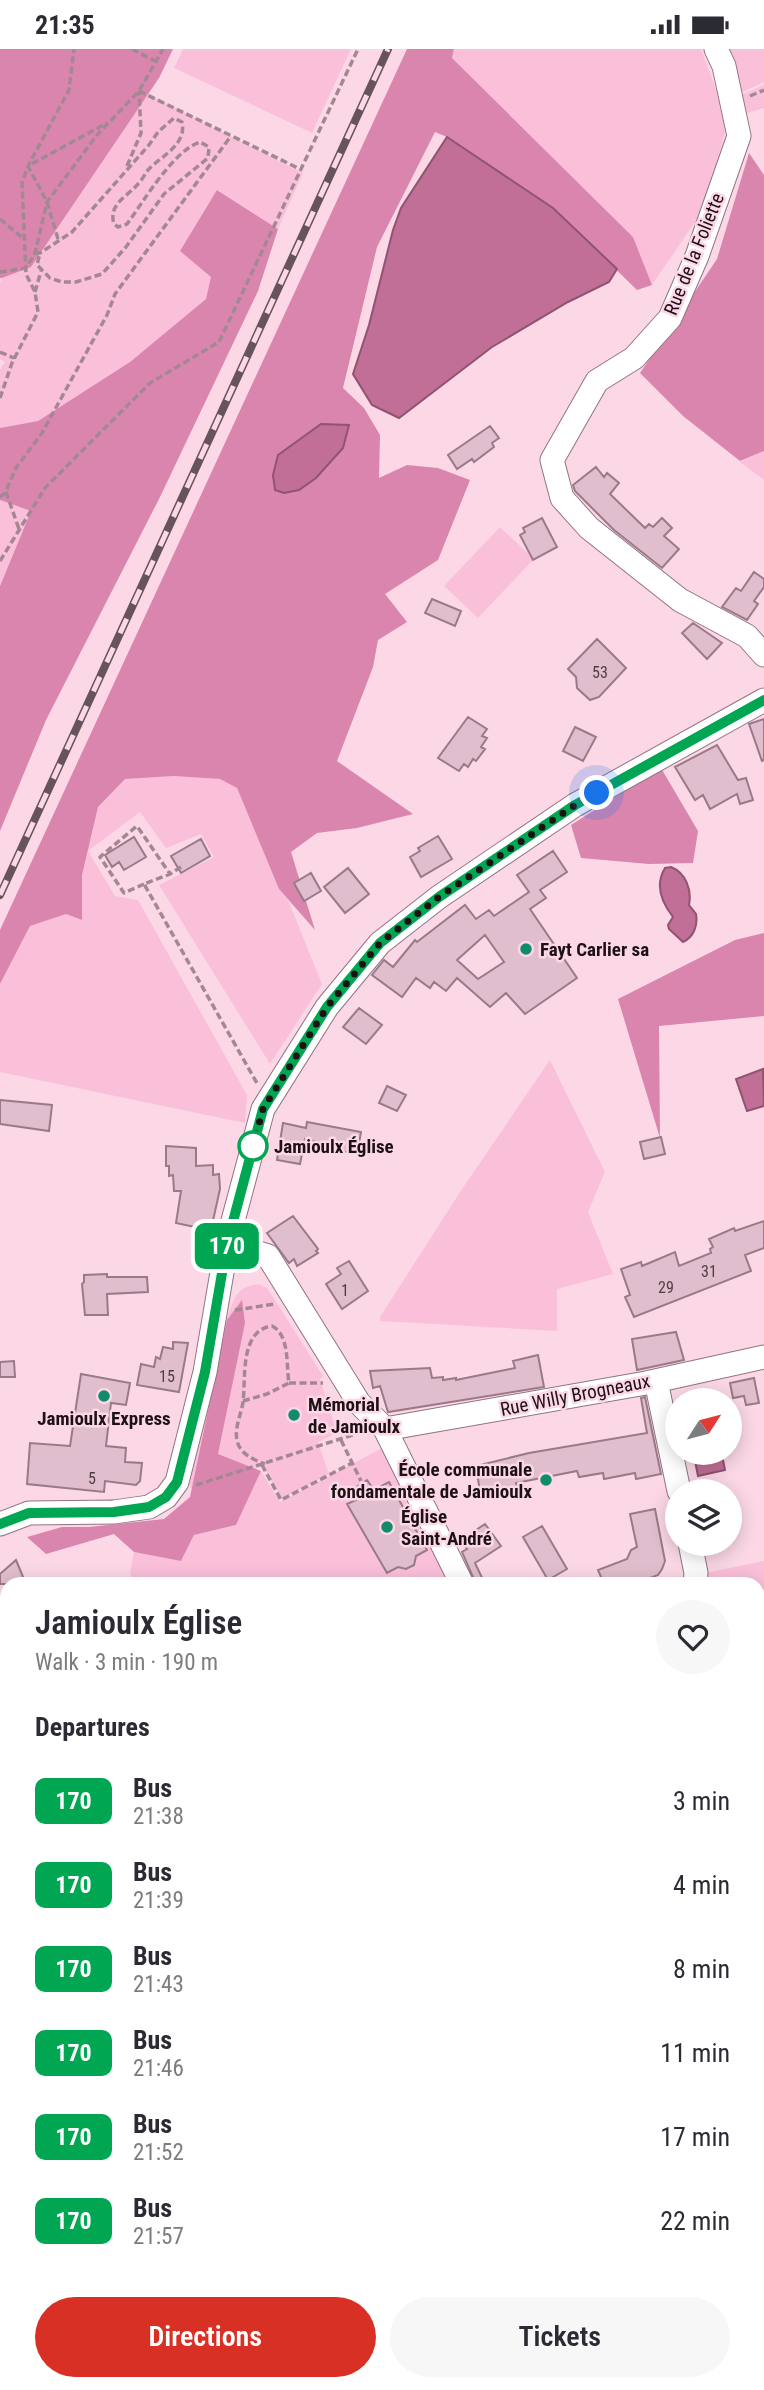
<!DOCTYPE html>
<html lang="en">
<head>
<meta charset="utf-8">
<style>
  body { margin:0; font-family:"Roboto Condensed",sans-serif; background:#f7f7f7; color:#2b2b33; height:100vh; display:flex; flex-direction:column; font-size:26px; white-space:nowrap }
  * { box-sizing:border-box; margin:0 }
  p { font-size:23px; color:#7c7c81 }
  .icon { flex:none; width:38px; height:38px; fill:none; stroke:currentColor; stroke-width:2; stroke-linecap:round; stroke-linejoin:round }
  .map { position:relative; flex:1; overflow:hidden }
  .panel { position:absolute; left:0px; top:1528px; width:765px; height:814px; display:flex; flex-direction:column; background:#fff; border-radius:21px 21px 0 0; box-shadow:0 4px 18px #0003 }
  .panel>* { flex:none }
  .badge { padding:0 14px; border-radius:10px; font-size:24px; line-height:46px }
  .needle { width:46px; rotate:54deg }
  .tools { position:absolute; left:665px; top:1339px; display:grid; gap:14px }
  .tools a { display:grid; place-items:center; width:77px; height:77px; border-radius:50%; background:#fff; box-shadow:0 4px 18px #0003; font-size:35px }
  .you { position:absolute; width:35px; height:35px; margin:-18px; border:5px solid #fff; border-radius:50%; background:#1a73e8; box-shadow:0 0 0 10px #1a73e833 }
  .map>.badge { position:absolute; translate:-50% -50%; box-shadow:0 0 0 4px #fff }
  h2 { padding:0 35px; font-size:26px; line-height:63px }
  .round { display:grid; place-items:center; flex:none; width:74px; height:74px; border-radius:37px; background:#f7f7f7 }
  .headline { display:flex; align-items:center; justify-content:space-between; height:119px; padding:0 35px }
  h1 { font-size:33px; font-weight:600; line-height:52px }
  .action { display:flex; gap:14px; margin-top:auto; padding:14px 35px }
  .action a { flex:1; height:80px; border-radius:42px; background:#d93025; color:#fff; font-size:28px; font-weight:600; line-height:80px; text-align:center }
  .action a+a { background:#f7f7f7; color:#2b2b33 }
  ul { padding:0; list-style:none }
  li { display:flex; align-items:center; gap:21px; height:84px; padding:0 35px }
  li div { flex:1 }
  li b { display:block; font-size:26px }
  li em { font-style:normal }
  li .badge { min-width:77px; font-weight:700; text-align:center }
  .status { display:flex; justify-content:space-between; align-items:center; height:49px; padding:0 35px; background:#fff; direction:ltr }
  .status svg { height:19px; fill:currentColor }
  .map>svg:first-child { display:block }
</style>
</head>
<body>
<div class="status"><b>21:35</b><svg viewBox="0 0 49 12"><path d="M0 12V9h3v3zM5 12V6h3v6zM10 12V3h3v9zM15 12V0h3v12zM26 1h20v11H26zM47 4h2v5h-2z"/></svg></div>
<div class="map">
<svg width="764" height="2341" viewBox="0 0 764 2341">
  <rect width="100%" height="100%" fill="#fcd8e7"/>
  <path fill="#fac0da" d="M 183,0 L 351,0 L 312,84 L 174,19 Z
    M 454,0 L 701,0 L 728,72 L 704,160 L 652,236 L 633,188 L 452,9 Z
    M 719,0 L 764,0 L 764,33 L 741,44 Z
    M 764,36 L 764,59 L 741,66 L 738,47 Z
    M 148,45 L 303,124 L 278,180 L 218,141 L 212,228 L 206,250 L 130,313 L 38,372 L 0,379 L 0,321 L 5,313 L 0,310 L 0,234 L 2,229 L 31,218 Z
    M 764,402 L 764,431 L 740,413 Z
    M 0,451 L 31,462 L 0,537 Z
    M 500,478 L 534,510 L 478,569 L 444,537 Z
    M 174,727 L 220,730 L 237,739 L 279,840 L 288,851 L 322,935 L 270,1015 L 159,836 L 214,808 L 201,785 L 166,799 L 140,763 L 88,802 L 115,847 L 138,851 L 247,1046 L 245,1074 L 0,1023 L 0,935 L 30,877 L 66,865 L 82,871 L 82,826 L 98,758 L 125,730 Z
    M 550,1011 L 605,1123 L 588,1163 L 613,1225 L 557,1240 L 557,1282 L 380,1272 L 380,1268 L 460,1143 Z
    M 259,1235 L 268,1240 L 323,1327 L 320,1330 L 337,1384 L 318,1393 L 329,1425 L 282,1450 L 263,1417 L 198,1440 L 190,1439 C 193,1409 222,1259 239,1243 C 244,1238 252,1236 259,1235 Z
    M 386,1397 L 445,1522 L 442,1535 L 134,1535 L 130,1524 L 134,1503 L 181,1512 L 194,1486 L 236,1476 L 261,1422 L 280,1453 Z
    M 764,1512 L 764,1696 L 758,1696 L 758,1535 L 697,1535 L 695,1526 Z
    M 758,2267 L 764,2277 L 764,2341 L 669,2341 L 669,2335 L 758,2334 Z
    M 0,2270 L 7,2278 L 7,2334 L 31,2335 L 32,2341 L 0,2341 Z
    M 447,2335 L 557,2335 L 558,2341 L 449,2341 Z"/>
  <path fill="#da85ae" d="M 0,0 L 173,0 L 159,29 L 31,218 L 2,229 L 0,229 Z
    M 407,0 L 454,0 L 452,9 L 633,188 L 652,236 L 637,241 L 553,159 L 447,88 L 435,83 L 377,198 L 343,339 L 364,359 L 380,386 L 379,429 L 407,416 L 438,419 L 470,431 L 438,511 L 385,545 L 407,573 L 378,591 L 373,618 L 337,712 L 413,765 L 357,779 L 317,784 L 291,803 L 315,881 L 279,840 L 237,739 L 220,730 L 174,727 L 125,730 L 98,758 L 82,826 L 82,871 L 66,865 L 30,877 L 0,935 L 0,881 Z
    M 749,104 L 764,126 L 764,402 L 740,412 L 683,367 L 640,324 L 717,210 Z
    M 217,141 L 278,180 L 258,242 L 160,448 L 46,671 L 0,782 L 0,537 L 31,462 L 0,451 L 0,379 L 38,372 L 130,313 L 206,250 L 211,228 L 180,202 Z
    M 661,719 L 698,782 L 693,814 L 649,815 L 581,809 L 571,776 Z
    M 764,884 L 764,967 L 659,977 L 660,1089 L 618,950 L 735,891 Z
    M 242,1251 L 245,1274 L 218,1405 L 261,1422 L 236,1476 L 194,1486 L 181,1512 L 134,1503 L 114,1485 L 46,1505 L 27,1488 L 62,1478 L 89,1478 L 164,1470 L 190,1448 L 227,1271 Z
    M 0,1711 L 7,1715 L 7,1820 L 0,1827 Z
    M 561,2335 L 669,2334 L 669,2341 L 562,2341 Z"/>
  <path fill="#c26f97" stroke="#905370" stroke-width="2" d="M 447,88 L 553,159 L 617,220 L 609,233 L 568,253 L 492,298 L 399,369 L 372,356 L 353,325 L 369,276 L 393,181 L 401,159 Z
    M 321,375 L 349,376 L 343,399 L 316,429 L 299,441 L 284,444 L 275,441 L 273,426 L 278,406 Z
    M 671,818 C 686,824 692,841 689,856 L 696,865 C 698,876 694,888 683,893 L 669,880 L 668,876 L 673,868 C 662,854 654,837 665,819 Z
    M 763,1020 L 764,1057 L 747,1062 L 736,1030 Z
    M 722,1406 L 725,1421 L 698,1427 L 695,1412 Z"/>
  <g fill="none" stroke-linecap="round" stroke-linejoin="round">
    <path stroke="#905370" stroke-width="5" d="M 474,2334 L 476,2341"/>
  </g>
  <path fill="#e0becd" stroke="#9a7a88" stroke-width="2" fill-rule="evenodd" d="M 490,377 L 499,389 L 492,394 L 494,398 L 474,413 L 472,410 L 457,420 L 448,406 Z
    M 596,418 L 604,428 L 607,424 L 619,434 L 610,445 L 645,479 L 649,475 L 653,478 L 662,469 L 672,479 L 664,487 L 679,500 L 662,519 L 614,481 L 575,442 L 573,436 Z
    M 542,469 L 557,498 L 533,511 L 520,486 L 525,483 L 523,479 Z
    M 754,523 L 764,530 L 764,538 L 754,552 L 758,555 L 747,571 L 722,558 L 736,539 L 741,542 Z
    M 432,550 L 461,562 L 455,577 L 425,564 Z
    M 693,574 L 722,594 L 707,610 L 682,584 Z
    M 597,590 L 626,619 L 599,648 L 590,651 L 577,639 L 576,628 L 568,620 Z
    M 468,668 L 487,680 L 482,687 L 487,689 L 481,698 L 485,700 L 476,712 L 473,710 L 468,718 L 464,715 L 459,722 L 438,709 Z
    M 764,670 L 764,711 L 762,712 L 749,675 Z
    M 575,678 L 596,688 L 583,712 L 563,702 Z
    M 717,696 L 738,731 L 746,729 L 753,751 L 740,755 L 737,745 L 710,760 L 703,746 L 695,751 L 675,718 Z
    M 438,787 L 452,810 L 421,828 L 410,808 L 420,802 L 418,799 Z
    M 134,788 L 146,808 L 124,821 L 119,813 L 112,818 L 105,806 Z
    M 201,790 L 210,807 L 181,824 L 171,807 Z
    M 553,802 L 567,823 L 540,841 L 546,849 L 530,860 L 577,929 L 525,965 L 506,944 L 490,958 L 457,929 L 446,942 L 434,933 L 430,939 L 416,929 L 402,948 L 372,926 L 384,911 L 393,918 L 415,891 L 417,893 L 465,856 L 476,870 L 489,861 L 494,867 L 529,843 L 517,826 ZM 485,886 L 504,913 L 478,930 L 457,911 Z
    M 348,819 L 369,845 L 345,864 L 324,838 Z
    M 311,824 L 321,842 L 304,852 L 294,834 Z
    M 359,959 L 382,976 L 366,995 L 343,978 Z
    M 387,1037 L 406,1046 L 397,1062 L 379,1054 Z
    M 0,1051 L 52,1056 L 49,1082 L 0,1075 Z
    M 307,1073 L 361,1083 L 357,1105 L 341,1102 L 342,1099 L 305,1090 L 300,1115 L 277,1111 L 283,1074 L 306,1079 Z
    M 661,1088 L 665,1105 L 644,1110 L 640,1093 Z
    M 166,1097 L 196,1099 L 196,1117 L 213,1116 L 213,1126 L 219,1125 L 220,1140 L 208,1194 L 192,1191 L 195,1178 L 176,1174 L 181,1142 L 174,1142 L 173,1126 L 169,1127 L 169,1117 L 166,1117 Z
    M 293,1167 L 318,1200 L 316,1202 L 318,1204 L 297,1217 L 294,1210 L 289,1214 L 267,1184 Z
    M 764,1172 L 764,1199 L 745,1206 L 751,1222 L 634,1268 L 625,1248 L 630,1246 L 621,1220 L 641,1213 L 642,1217 L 675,1203 L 679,1217 L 711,1204 L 710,1200 L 713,1198 L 709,1190 L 734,1179 L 735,1182 Z
    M 349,1212 L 368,1242 L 342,1260 L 326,1235 L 341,1225 L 337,1219 Z
    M 107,1225 L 107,1228 L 147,1228 L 148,1243 L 107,1245 L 108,1266 L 85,1266 L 82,1235 L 84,1233 L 84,1226 Z
    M 676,1283 L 684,1311 L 637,1321 L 632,1290 Z
    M 173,1293 L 188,1294 L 179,1343 L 137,1336 L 141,1315 L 154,1318 L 156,1308 L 160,1310 L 163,1298 L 173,1300 Z
    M 538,1306 L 544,1338 L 388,1363 L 380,1337 L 373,1339 L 370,1322 L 430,1319 L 432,1329 L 443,1328 L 443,1331 L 456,1329 L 456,1331 L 515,1319 L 513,1312 Z
    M 14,1312 L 15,1328 L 0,1328 L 0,1313 Z
    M 81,1325 L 130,1334 L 126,1356 L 111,1354 L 106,1397 L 126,1399 L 125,1413 L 142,1414 L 140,1432 L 136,1436 L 105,1432 L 104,1443 L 27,1435 L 30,1394 L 70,1397 Z
    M 754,1329 L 759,1354 L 746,1356 L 744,1347 L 733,1349 L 730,1334 Z
    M 645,1348 L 661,1425 L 636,1430 L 635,1424 L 604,1430 L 603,1424 L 579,1428 L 577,1422 L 516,1434 L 517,1438 L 480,1443 L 476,1417 L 529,1404 L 647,1384 L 641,1349 Z
    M 367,1431 L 374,1441 L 389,1433 L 427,1501 L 416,1507 L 414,1516 L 406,1520 L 398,1518 L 387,1524 L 347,1455 L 358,1450 L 352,1441 Z
    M 655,1460 L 665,1512 L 662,1520 L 658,1526 L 635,1535 L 604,1535 L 598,1521 L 627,1510 L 631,1501 L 637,1498 L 630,1465 Z
    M 485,1475 L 501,1497 L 475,1514 L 485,1535 L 476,1535 L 462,1503 L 467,1500 L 461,1491 Z
    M 542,1477 L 567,1520 L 548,1531 L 523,1488 Z
    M 16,1511 L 26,1535 L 0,1535 L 0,1525 Z"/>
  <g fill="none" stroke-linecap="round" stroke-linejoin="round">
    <defs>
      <path id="minor" d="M 716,0 L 724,17 L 739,87 L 697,207 L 670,269 L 634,309 L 597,332 L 552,411 L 562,449 L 589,479 L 680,551 L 747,587 L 764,606
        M 227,1194 L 268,1207 L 359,1354 L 385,1380 L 646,1334 L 764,1308
        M 656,1332 L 679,1442
        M 385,1380 L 462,1535
        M 0,1475 L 29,1464 L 114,1463 L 149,1458 L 166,1448 L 177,1433 L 205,1323 L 227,1194 L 263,1060 L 327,958 L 380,894 L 439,848 L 575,756 L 764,651
        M 690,1494 L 696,1524 L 695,1535
        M 0,1612 L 7,1615
        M 758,1718 L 764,1718
        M 0,1976 L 7,1988
        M 758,2061 L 764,2062
        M 209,2334 L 211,2341"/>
    </defs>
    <use href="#minor" stroke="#927381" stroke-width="25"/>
    <path stroke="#a38893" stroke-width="3.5" stroke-dasharray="7 3.5" stroke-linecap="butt" d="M 132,0 L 157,13
      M 139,42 L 302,121
      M 750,47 L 764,41
      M 127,117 L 141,84 L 139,42
      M 0,170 L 25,191
      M 58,190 L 47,153 L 28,117 L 107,74
      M 35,204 L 40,204 L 72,183 L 149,96 L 158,83 L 174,69 L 182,73 C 187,96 161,107 148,121 C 145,125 142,131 138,135 C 127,148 108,155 114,175 L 118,178 L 127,175 C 144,152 173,102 200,93 L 209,98 L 208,109 L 164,145 L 126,198 L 102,225 L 76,233 L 62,233 L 50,229 L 37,216 L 40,204
      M 0,223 L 26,219 L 35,204 L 47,153 L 97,86 L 139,42 L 163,0
      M 35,243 L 41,222
      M 0,303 L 14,309
      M 0,349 L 12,314 L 38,263 L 35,243 L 26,225 L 22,134 L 28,117 L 69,41 L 74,0
      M 6,443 L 19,480
      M 0,448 L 5,444 L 16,419 L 42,384 L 107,266 L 115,245 L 231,87
      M 0,512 L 45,439 L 150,334 L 219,293 L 358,0
      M 181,818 L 170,825 L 144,835 L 258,1036
      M 144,835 L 124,844 L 100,808 L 137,777 L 170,825
      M 235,1261 L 275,1255
      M 289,1334 L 323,1334
      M 243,1352 L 267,1345 L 289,1334 C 286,1316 290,1286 272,1277 C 239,1281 246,1331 243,1353 C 241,1367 232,1383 239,1397 C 244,1407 255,1411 265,1415
      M 341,1391 L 361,1432
      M 262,1416 L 281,1451 L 352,1414
      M 196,1436 L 362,1383
      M 0,1570 L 3,1576 L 0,1585 L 4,1594
      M 758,2171 L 764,2177
      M 568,2334 L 569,2341"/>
    <use href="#minor" stroke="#fff" stroke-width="23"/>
    <defs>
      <path id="rail" d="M 0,846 L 388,0"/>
    </defs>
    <use href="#rail" stroke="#67535b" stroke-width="8"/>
    <use href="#rail" stroke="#fcd8e7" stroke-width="5" stroke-dasharray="16" stroke-linecap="butt"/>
  </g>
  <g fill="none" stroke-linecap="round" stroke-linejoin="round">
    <defs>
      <path id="line" d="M 0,1475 L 29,1464 L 114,1463 L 149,1458 L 166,1448 L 177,1433 L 205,1323 L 227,1195 L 263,1060 L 327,958 L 380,894 L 439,848 L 575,756 L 764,651"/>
    </defs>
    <use href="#line" stroke="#fff" stroke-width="16"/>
    <use href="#line" stroke="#00a651" stroke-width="10"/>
    <path stroke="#1d1116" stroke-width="7" stroke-dasharray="0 12.6" d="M 253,1097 L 263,1060 L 327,958 L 380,894 L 439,848 L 575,756 L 597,744"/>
  </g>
  <g fill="#128b6d" stroke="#fcd8e7" stroke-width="2.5">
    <circle cx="526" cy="900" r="7"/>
    <circle cx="104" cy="1347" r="7"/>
    <circle cx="294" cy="1366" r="7"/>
    <circle cx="546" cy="1431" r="7"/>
    <circle cx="387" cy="1478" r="7"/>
  </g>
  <circle fill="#fff" stroke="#00a651" stroke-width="3.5" cx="253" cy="1097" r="14"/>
  <g text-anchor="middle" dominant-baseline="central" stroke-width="5" stroke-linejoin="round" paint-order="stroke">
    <g font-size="16" fill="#4e3c44">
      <text x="600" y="623">53</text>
      <text x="709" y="1222">31</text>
      <text x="666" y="1238">29</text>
      <text x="345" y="1241">1</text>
      <text x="167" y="1327">15</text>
      <text x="92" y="1429">5</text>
    </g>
    <g font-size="19" fill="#1d1116" stroke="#fcd8e7">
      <text transform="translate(694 205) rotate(-68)">Rue de la Foliette</text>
      <text transform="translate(575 1346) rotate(-11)">Rue Willy Brogneaux</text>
    </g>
    <g font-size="19" font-weight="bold" fill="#1d1116" stroke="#fcd8e7" text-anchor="start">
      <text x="540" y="900">Fayt Carlier sa</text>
      <text x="308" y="1355">Mémorial<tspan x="308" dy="22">de Jamioulx</tspan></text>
      <text x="104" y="1369" text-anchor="middle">Jamioulx Express</text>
      <text x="532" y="1420" text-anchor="end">École communale<tspan x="532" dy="22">fondamentale de Jamioulx</tspan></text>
      <text x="401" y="1467">Église<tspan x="401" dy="22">Saint-André</tspan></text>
    </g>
    <g font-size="19" font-weight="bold" fill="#1d1116" stroke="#fcd8e7" text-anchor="start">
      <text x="274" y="1097">Jamioulx Église</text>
    </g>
  </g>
</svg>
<div class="tools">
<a><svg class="needle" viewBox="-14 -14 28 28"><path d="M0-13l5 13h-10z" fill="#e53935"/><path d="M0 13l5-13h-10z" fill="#7c7c81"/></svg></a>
<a><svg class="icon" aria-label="layers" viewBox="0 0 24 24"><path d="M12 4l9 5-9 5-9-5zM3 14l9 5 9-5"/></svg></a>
</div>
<div class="you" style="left:597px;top:744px"></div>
<b class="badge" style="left:227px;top:1197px;background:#00a651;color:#fff">170</b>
<section class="panel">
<div class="headline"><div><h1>Jamioulx Église</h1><p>Walk · 3 min · 190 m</p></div><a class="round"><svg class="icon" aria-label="heart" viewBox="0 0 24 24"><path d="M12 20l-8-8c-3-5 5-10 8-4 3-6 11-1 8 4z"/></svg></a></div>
<h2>Departures</h2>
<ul>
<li><span class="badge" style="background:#00a651;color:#fff">170</span><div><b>Bus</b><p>21:38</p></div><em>3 min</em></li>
<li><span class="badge" style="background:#00a651;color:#fff">170</span><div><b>Bus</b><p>21:39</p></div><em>4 min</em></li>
<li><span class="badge" style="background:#00a651;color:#fff">170</span><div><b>Bus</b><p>21:43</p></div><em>8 min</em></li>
<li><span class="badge" style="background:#00a651;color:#fff">170</span><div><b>Bus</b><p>21:46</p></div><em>11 min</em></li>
<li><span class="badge" style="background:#00a651;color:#fff">170</span><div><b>Bus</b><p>21:52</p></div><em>17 min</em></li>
<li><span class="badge" style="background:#00a651;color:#fff">170</span><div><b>Bus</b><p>21:57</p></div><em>22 min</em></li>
</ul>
<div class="action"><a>Directions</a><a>Tickets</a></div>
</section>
</div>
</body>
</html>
